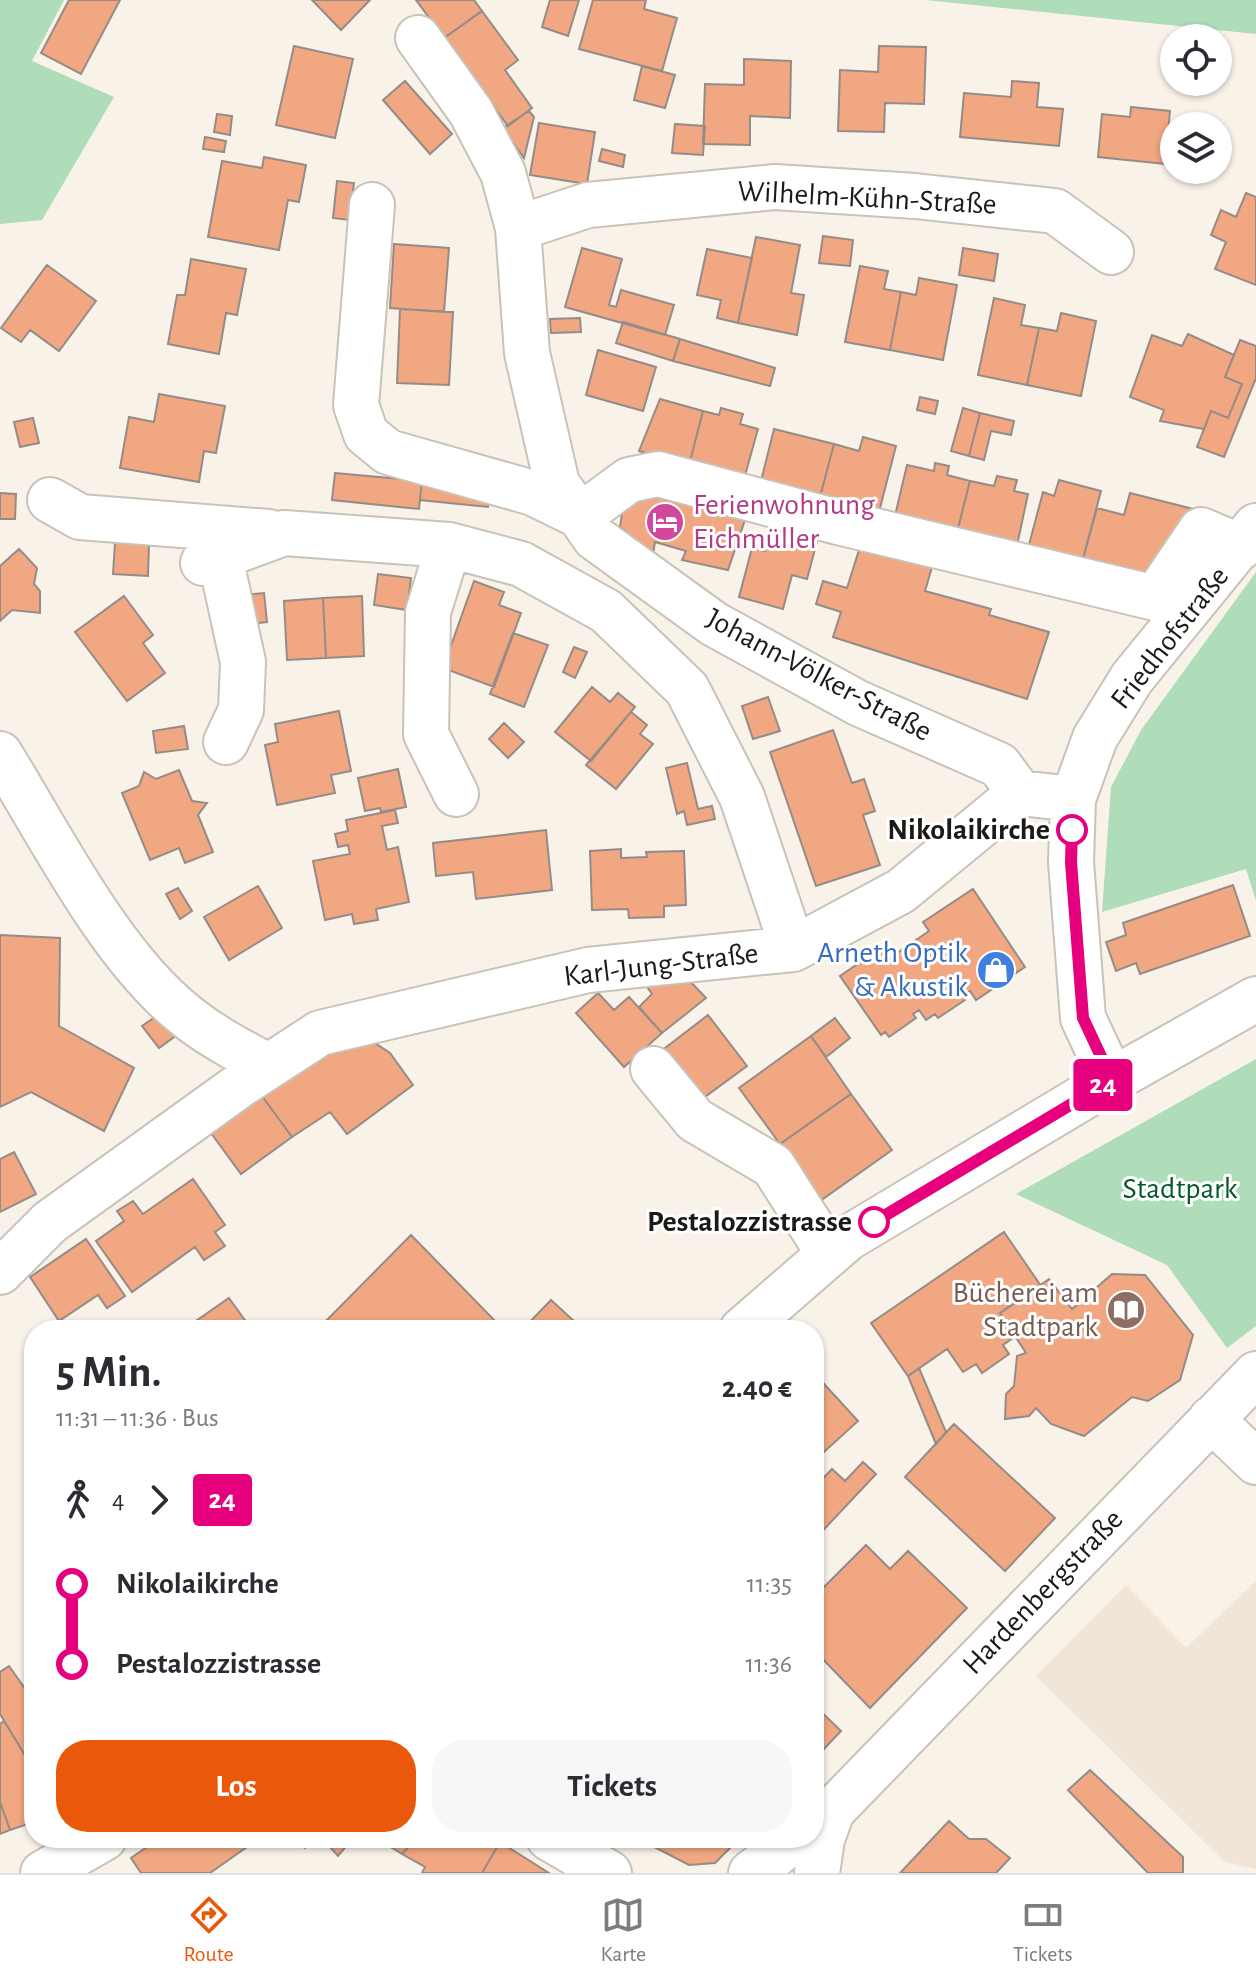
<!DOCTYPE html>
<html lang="de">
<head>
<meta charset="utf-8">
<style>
  body { margin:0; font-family:"Alegreya Sans",sans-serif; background:#f7f7f7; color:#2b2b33; height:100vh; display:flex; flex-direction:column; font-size:30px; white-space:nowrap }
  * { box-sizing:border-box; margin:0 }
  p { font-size:26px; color:#7c7c81 }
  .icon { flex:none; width:44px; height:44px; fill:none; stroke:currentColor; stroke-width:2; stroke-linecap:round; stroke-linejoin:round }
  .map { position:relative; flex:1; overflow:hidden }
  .sheet { position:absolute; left:24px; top:1320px; width:800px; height:528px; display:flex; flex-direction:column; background:#fff; border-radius:32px; box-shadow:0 2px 6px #0004 }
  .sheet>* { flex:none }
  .badge { padding:0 16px; border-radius:6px; font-size:28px; line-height:52px }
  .controls { position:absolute; left:1160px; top:24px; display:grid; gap:16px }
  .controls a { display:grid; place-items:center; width:72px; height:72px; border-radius:50%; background:#fff; box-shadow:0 2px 6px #0004; font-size:40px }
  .map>.badge { position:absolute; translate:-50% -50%; box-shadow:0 0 0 4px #fff }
  .legs { display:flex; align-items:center; gap:12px; height:88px; padding:0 32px; font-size:26px }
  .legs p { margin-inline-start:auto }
  .summary { display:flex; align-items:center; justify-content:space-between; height:136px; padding:0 32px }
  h1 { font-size:44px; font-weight:700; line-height:60px }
  .action { display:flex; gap:16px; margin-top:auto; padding:16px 32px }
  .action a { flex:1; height:92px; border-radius:32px; background:#ea580c; color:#fff; font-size:32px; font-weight:700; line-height:92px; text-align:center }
  .action a+a { background:#f7f7f7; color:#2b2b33 }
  ul { padding:0 32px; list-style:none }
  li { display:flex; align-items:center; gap:28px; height:80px; font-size:30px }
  li i { display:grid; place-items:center; width:12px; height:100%; margin:0 10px; background:currentColor }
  li i::after { content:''; width:20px; height:20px; margin:-10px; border:6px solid; border-radius:50%; background:#fff }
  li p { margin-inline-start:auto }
  li:first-child i { background:linear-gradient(#0000 50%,currentColor 0) }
  li:last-child i { background:linear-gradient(currentColor 50%,#0000 0) }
  .dock { display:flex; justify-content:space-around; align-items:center; height:112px; border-top:2px solid #e1e1e2; background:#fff; font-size:22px; color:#7c7c81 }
  .dock a { display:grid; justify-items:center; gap:4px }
  .dock .current { color:#ea580c }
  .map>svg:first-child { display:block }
</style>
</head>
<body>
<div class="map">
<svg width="1256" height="1873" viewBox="0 0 1256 1873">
  <rect width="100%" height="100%" fill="#f9f2e9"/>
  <path fill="#f0e5d6" d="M 1256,1581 L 1256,1869 L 1225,1862 L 1036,1676 L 1126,1585 L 1186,1648 Z"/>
  <path fill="#afdcb9" d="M 0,0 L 64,0 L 32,61 L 114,97 L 42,220 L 0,224 Z
    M 925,0 L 1256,0 L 1256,34 Z
    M 1256,572 L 1256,901 L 1246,869 L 1102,912 L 1111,787 L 1141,730 Z
    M 1256,1059 L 1256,1326 L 1227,1348 L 1167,1265 L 1016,1194 Z"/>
  <path fill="#f1a781" stroke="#958b87" stroke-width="2" d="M 69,0 L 120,0 L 81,74 L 41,53 Z
    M 312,0 L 370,0 L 341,30 Z
    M 416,0 L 474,0 L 482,11 L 444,38 Z
    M 550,0 L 579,0 L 568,36 L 542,27 Z
    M 593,0 L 646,0 L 644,9 L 677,18 L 662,71 L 579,49 Z
    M 482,11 L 518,60 L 505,70 L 532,108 L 508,126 L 444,38 Z
    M 294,46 L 353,59 L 335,138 L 276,125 Z
    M 879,46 L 926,47 L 924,104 L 885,103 L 884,132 L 838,131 L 840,70 L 878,72 Z
    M 744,59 L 791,61 L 790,118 L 750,116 L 750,145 L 703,144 L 705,84 L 744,85 Z
    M 642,66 L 675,75 L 665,108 L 634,100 Z
    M 405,81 L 452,134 L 430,154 L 383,100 Z
    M 1012,81 L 1039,83 L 1037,107 L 1063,109 L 1059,146 L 960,137 L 964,93 L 1011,97 Z
    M 1131,107 L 1170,111 L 1165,164 L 1098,157 L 1102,114 L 1130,117 Z
    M 529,111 L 534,117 L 524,158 L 503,128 Z
    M 217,114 L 232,116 L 230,135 L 214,132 Z
    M 539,123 L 595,132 L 587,184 L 530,175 Z
    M 675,124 L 705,126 L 703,155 L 672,153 Z
    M 205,137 L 226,141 L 224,152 L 203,149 Z
    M 602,149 L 625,155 L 623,167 L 599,161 Z
    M 264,157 L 306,165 L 299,202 L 288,200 L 279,250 L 208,237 L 222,161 L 262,168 Z
    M 337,181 L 354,183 L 349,220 L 333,218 Z
    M 1246,193 L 1256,197 L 1256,285 L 1215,269 L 1226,242 L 1211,235 L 1221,210 L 1236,217 Z
    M 823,236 L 853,240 L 850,266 L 819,263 Z
    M 756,237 L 800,245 L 791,293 L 804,295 L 797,335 L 738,323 Z
    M 394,244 L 449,248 L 444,312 L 390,308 Z
    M 582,248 L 622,259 L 609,305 L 616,307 L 621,290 L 674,305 L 665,335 L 565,307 Z
    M 963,248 L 998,254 L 994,281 L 959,275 Z
    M 707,249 L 752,258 L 738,323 L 717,318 L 721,300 L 697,295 Z
    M 191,259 L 246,269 L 237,315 L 226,313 L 219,354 L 168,344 L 177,295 L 185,295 Z
    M 47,265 L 96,301 L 59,351 L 30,330 L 21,342 L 1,328 Z
    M 860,266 L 888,271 L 884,289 L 901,292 L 890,350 L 845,342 Z
    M 919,278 L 957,285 L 943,360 L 890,350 L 901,292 L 916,295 Z
    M 994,298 L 1025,305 L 1021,325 L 1039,328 L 1027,385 L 978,375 Z
    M 400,309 L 453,312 L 449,385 L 397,383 Z
    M 1061,313 L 1096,321 L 1081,396 L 1027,385 L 1039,328 L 1057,331 Z
    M 580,318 L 581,332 L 551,333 L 550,319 Z
    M 623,322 L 680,339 L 673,361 L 616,343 Z
    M 1188,334 L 1234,355 L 1225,377 L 1242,384 L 1228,418 L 1211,411 L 1204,429 L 1160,421 L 1164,410 L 1130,397 L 1152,335 L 1182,346 Z
    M 680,339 L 775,368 L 770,386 L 673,361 Z
    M 1240,340 L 1256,346 L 1256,378 L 1224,457 L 1197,447 L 1211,411 L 1228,418 L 1242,384 L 1225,377 Z
    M 598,350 L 656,367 L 643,411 L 586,395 Z
    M 159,394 L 225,406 L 216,453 L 204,451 L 199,482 L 120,468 L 129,417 L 154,422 Z
    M 920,397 L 938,401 L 935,414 L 917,410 Z
    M 660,399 L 703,411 L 689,465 L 639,451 Z
    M 721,408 L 743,414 L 740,424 L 758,429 L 744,479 L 689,465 L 703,411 L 719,415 Z
    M 963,408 L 980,413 L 969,456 L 951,451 Z
    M 980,413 L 1014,421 L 1011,435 L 991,431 L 984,460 L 969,456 Z
    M 33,418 L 39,443 L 20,447 L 14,422 Z
    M 774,429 L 834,444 L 820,497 L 761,481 Z
    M 863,437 L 896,446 L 879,512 L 820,497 L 834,444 L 859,451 Z
    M 935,463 L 949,466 L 947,475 L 970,481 L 956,536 L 894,520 L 907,465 L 934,471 Z
    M 335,473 L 422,481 L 419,509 L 332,500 Z
    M 997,476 L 1017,480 L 1014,491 L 1028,494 L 1016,550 L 956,536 L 970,481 L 994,486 Z
    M 1059,480 L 1101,491 L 1080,570 L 1026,556 L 1043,492 L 1054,496 Z
    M 422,481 L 490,488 L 488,507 L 420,500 Z
    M 0,493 L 16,494 L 15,519 L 0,519 Z
    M 1130,493 L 1197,510 L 1152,588 L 1080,570 L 1097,508 L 1124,515 Z
    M 644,494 L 745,520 L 728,570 L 682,560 L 686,551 L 655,542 L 653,554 L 620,527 L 623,507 Z
    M 772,526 L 818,538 L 807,579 L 792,575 L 783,609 L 739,597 L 752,548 L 765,551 Z
    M 115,542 L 149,544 L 148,576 L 113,574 Z
    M 860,547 L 932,567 L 925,591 L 991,609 L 989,615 L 1049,632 L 1027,699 L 833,637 L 841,612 L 816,604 L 823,581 L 847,588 Z
    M 19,549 L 37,568 L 34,584 L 40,591 L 40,613 L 12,610 L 0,621 L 0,566 Z
    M 378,574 L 411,578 L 407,610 L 374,605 Z
    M 474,581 L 504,592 L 499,605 L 521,613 L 494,687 L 443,668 Z
    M 264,593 L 267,622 L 239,625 L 235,596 Z
    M 124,596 L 153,635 L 143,643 L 165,673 L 127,701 L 75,632 Z
    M 362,596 L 364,656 L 326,658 L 323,598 Z
    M 323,598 L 326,658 L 287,660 L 284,601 Z
    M 513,633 L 548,645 L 524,707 L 490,694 Z
    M 574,647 L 587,652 L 575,678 L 563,672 Z
    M 592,687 L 610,702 L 618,693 L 635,707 L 591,761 L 555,732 Z
    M 768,697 L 780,731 L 753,739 L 742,706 Z
    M 339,711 L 351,771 L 331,775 L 335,793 L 277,805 L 265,745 L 278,742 L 275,724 Z
    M 631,712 L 647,725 L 640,734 L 653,744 L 616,789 L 586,765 Z
    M 504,723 L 524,742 L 508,758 L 489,739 Z
    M 184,726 L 188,749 L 156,753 L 153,731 Z
    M 833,730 L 852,783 L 864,779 L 875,811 L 863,815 L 880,865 L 816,886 L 770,752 Z
    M 687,763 L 698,809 L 712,806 L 715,819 L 687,825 L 684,811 L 677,814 L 666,768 Z
    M 398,769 L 406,807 L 381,812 L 380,808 L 365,811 L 358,778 Z
    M 179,770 L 192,801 L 207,803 L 198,815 L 213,852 L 185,863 L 179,848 L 150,860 L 122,793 L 139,786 L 144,772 L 156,779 Z
    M 395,810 L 398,823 L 382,826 L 387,850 L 398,847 L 409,902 L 376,909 L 378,920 L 354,924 L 352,914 L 325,920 L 313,861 L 350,854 L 348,845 L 338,847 L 335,834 L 348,831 L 346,820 Z
    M 546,830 L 552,890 L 476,899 L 473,872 L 436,876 L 433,843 Z
    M 621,849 L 621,858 L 647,857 L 646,852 L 684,851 L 686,905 L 664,906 L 664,917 L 629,918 L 628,909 L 592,910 L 590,851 Z
    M 1233,885 L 1250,936 L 1140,974 L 1136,963 L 1116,971 L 1106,942 L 1126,935 L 1123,923 Z
    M 258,886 L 282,928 L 229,960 L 204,917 Z
    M 178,888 L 192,911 L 180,919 L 166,894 Z
    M 973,889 L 1025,967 L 976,1000 L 970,991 L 962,995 L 965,1000 L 938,1018 L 935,1014 L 926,1020 L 919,1010 L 913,1014 L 916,1018 L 889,1037 L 885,1032 L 881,1035 L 840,976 L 880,949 L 887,960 L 929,931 L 923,922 Z
    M 0,935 L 60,938 L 59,1026 L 134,1068 L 104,1131 L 31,1092 L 0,1107 Z
    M 685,976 L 706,998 L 662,1033 L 639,1007 L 652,994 L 643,981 Z
    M 598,993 L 614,1010 L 629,997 L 662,1033 L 624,1067 L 576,1013 Z
    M 165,1010 L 181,1032 L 159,1048 L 142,1026 Z
    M 708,1015 L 747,1066 L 698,1102 L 660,1052 Z
    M 835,1018 L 850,1038 L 826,1057 L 811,1036 Z
    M 352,1028 L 390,1053 L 413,1085 L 347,1134 L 330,1112 L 292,1137 L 262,1096 Z
    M 811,1036 L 851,1094 L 780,1144 L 739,1088 Z
    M 851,1094 L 892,1150 L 820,1201 L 780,1144 Z
    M 262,1096 L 292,1137 L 241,1174 L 211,1133 Z
    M 14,1152 L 36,1194 L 0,1212 L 0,1159 Z
    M 193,1179 L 225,1225 L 215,1232 L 225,1246 L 204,1260 L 195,1247 L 132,1292 L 96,1241 L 124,1221 L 117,1211 L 133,1201 L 143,1214 Z
    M 1004,1232 L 1041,1286 L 1000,1313 L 1016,1336 L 1003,1345 L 1009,1354 L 982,1373 L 976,1364 L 963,1372 L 947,1349 L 908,1376 L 871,1323 Z
    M 411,1235 L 500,1326 L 496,1330 L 317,1330 Z
    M 86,1239 L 125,1296 L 107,1308 L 98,1295 L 59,1321 L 30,1277 Z
    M 1112,1274 L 1145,1275 L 1193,1335 L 1180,1380 L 1148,1401 L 1132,1397 L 1084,1436 L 1051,1424 L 1036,1408 L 1029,1416 L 1005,1419 L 1006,1394 L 1014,1386 L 1017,1356 L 1026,1353 L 1000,1313 L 1049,1279 L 1072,1309 Z
    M 229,1298 L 252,1330 L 183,1330 Z
    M 551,1300 L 575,1322 L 583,1330 L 522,1330 Z
    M 919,1368 L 946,1432 L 936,1444 L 908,1376 Z
    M 814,1373 L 858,1421 L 814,1461 Z
    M 954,1424 L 1055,1518 L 1005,1571 L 905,1477 Z
    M 863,1462 L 876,1474 L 814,1540 L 814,1488 L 832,1469 L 845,1481 Z
    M 866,1545 L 890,1569 L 908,1551 L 967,1608 L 870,1708 L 814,1650 L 814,1597 Z
    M 9,1666 L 34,1701 L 34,1770 L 0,1714 L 0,1672 Z
    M 814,1705 L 841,1731 L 822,1751 L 814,1744 Z
    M 4,1721 L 34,1770 L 34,1822 L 10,1830 L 0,1802 L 0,1724 Z
    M 1090,1770 L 1183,1857 L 1183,1873 L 1148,1873 L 1068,1790 Z
    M 0,1802 L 10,1830 L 0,1834 Z
    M 949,1821 L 969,1839 L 986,1839 L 1010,1858 L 996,1873 L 900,1873 Z
    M 160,1838 L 241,1838 L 247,1847 L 210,1873 L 141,1873 L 131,1858 Z
    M 297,1838 L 313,1838 L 305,1848 Z
    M 322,1838 L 353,1838 L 338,1856 Z
    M 376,1838 L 417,1838 L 402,1854 Z
    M 417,1838 L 494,1838 L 500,1842 L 482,1873 L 422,1873 L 425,1867 L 402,1854 Z
    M 637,1838 L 740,1838 L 715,1863 L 689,1865 Z
    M 500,1842 L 549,1873 L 482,1873 Z"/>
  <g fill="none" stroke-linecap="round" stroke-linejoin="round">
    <defs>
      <path id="minor" d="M 418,38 L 471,112 L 503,173 L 518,228 L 527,353 L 557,484 L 595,538 L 714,624 L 858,703 L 999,765 L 1020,793 L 1073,799
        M 372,205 L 356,405 L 366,434 L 388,452 L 533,493 L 580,516 L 629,480 L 658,474 L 838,522 L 1155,598 L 1201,530 L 1241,547
        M 518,228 L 588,205 L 775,187 L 915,196 L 1055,211 L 1111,252
        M 50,500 L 80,517 L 269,532
        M 449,545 L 428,612 L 426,734 L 456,794
        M 220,557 L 243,662 L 241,710 L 226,742
        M 203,563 L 284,533 L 449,545 L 521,564 L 606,611 L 687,689 L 742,797 L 793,949
        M 0,754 C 50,835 110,955 184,1014 C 209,1035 240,1051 268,1066
        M 653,1069 L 695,1120 L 773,1166 L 829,1254
        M 1112,1080 L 1083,1018 L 1071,862 L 1073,799 L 1095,738 L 1132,678 L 1256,526
        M 0,1272 L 50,1222 L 243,1083 L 320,1033 L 588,970 L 793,949 L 901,891 L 1020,793
        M 742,1330 L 848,1238 L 1112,1080 L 1256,999
        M 1211,1419 L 1256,1462
        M 814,1825 L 832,1811 L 1256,1374
        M 549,1838 L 609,1873
        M 43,1873 L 104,1838
        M 751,1873 L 797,1838
        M 817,1873 L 822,1839 L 832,1811"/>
    </defs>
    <use href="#minor" stroke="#c8c2b9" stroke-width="48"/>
    <use href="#minor" stroke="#fff" stroke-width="44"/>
  </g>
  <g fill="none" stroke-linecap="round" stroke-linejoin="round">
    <defs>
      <path id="line-1" d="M 874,1222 L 1112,1080 L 1083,1018 L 1071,862 L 1072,830"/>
    </defs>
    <use href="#line-1" stroke="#fff" stroke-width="18"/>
    <use href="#line-1" stroke="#e6007e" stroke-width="12"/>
  </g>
  <defs>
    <symbol id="hotel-disc" viewBox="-11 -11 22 22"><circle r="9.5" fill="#d1479c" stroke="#fff"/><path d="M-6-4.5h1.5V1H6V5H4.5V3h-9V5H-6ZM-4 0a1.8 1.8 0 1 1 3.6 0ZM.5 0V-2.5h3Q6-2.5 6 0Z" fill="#fff"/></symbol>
    <symbol id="shop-disc" viewBox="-11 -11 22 22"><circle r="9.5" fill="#3f7fe0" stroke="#fff"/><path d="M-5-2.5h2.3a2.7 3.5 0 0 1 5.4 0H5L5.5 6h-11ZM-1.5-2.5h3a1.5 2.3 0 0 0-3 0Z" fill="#fff"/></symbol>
    <symbol id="library-disc" viewBox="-11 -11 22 22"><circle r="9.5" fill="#8d6e63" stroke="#fff"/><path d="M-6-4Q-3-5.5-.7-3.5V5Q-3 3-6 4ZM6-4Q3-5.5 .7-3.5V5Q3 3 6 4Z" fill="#fff"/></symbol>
  </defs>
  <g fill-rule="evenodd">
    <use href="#hotel-disc" x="643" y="500" width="44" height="44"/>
    <use href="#shop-disc" x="974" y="948" width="44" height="44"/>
    <use href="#library-disc" x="1104" y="1288" width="44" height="44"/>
  </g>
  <g fill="#fff" stroke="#e6007e" stroke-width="4">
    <circle cx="1072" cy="830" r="14"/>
    <circle cx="874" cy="1222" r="14"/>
  </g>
  <g text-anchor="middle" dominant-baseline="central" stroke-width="6" stroke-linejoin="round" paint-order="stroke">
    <g font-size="30" fill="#1c1a17" stroke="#fff">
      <text transform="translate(867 198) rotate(3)">Wilhelm-Kühn-Straße</text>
      <text transform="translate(1170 638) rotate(-52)">Friedhofstraße</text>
      <text transform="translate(819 675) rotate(28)">Johann-Völker-Straße</text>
      <text transform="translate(661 965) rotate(-7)">Karl-Jung-Straße</text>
      <text transform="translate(1043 1592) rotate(-46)">Hardenbergstraße</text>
    </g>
    <g font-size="30" fill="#b23c85" stroke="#fff" text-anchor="start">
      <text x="693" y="505">Ferienwohnung<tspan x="693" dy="34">Eichmüller</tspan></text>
    </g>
    <g font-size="30" font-weight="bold" fill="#1c1a17" stroke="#fff" text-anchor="end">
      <text x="1050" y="830">Nikolaikirche</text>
      <text x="852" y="1222">Pestalozzistrasse</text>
    </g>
    <g font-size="30" fill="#366cbe" stroke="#fff" text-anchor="end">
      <text x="968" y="953">Arneth Optik<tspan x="968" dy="34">&amp; Akustik</tspan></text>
    </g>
    <g font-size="30" fill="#045728" stroke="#fff">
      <text x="1180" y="1189">Stadtpark</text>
    </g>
    <g font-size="30" fill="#785e54" stroke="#fff" text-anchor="end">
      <text x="1098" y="1293">Bücherei am<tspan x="1098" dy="34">Stadtpark</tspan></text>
    </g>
  </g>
</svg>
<div class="controls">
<a><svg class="icon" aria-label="locate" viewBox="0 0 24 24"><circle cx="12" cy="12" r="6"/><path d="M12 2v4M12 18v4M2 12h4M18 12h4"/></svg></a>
<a><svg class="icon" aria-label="layers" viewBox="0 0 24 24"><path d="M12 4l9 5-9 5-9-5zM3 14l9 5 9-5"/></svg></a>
</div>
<b class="badge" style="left:1103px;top:1085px;background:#e6007e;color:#fff">24</b>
<section class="sheet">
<div class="summary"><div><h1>5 Min.</h1><p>11:31 – 11:36 · Bus</p></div><b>2.40 €</b></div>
<div class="legs"><svg class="icon" aria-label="walk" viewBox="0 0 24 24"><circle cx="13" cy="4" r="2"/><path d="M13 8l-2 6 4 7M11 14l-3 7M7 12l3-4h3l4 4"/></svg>4<svg class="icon" aria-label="forward" viewBox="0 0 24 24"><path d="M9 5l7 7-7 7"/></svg><b class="badge" style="background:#e6007e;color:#fff">24</b></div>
<ul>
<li><i style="color:#e6007e"></i><b>Nikolaikirche</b><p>11:35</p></li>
<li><i style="color:#e6007e"></i><b>Pestalozzistrasse</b><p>11:36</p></li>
</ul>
<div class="action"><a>Los</a><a>Tickets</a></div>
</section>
</div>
<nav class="dock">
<a class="current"><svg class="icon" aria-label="directions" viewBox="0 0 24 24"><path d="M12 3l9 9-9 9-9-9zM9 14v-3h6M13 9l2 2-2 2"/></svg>Route</a>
<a><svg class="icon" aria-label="map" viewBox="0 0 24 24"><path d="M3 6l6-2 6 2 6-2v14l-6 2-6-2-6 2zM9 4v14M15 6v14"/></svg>Karte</a>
<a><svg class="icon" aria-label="tickets" viewBox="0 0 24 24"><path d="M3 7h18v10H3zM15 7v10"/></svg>Tickets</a>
</nav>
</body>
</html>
